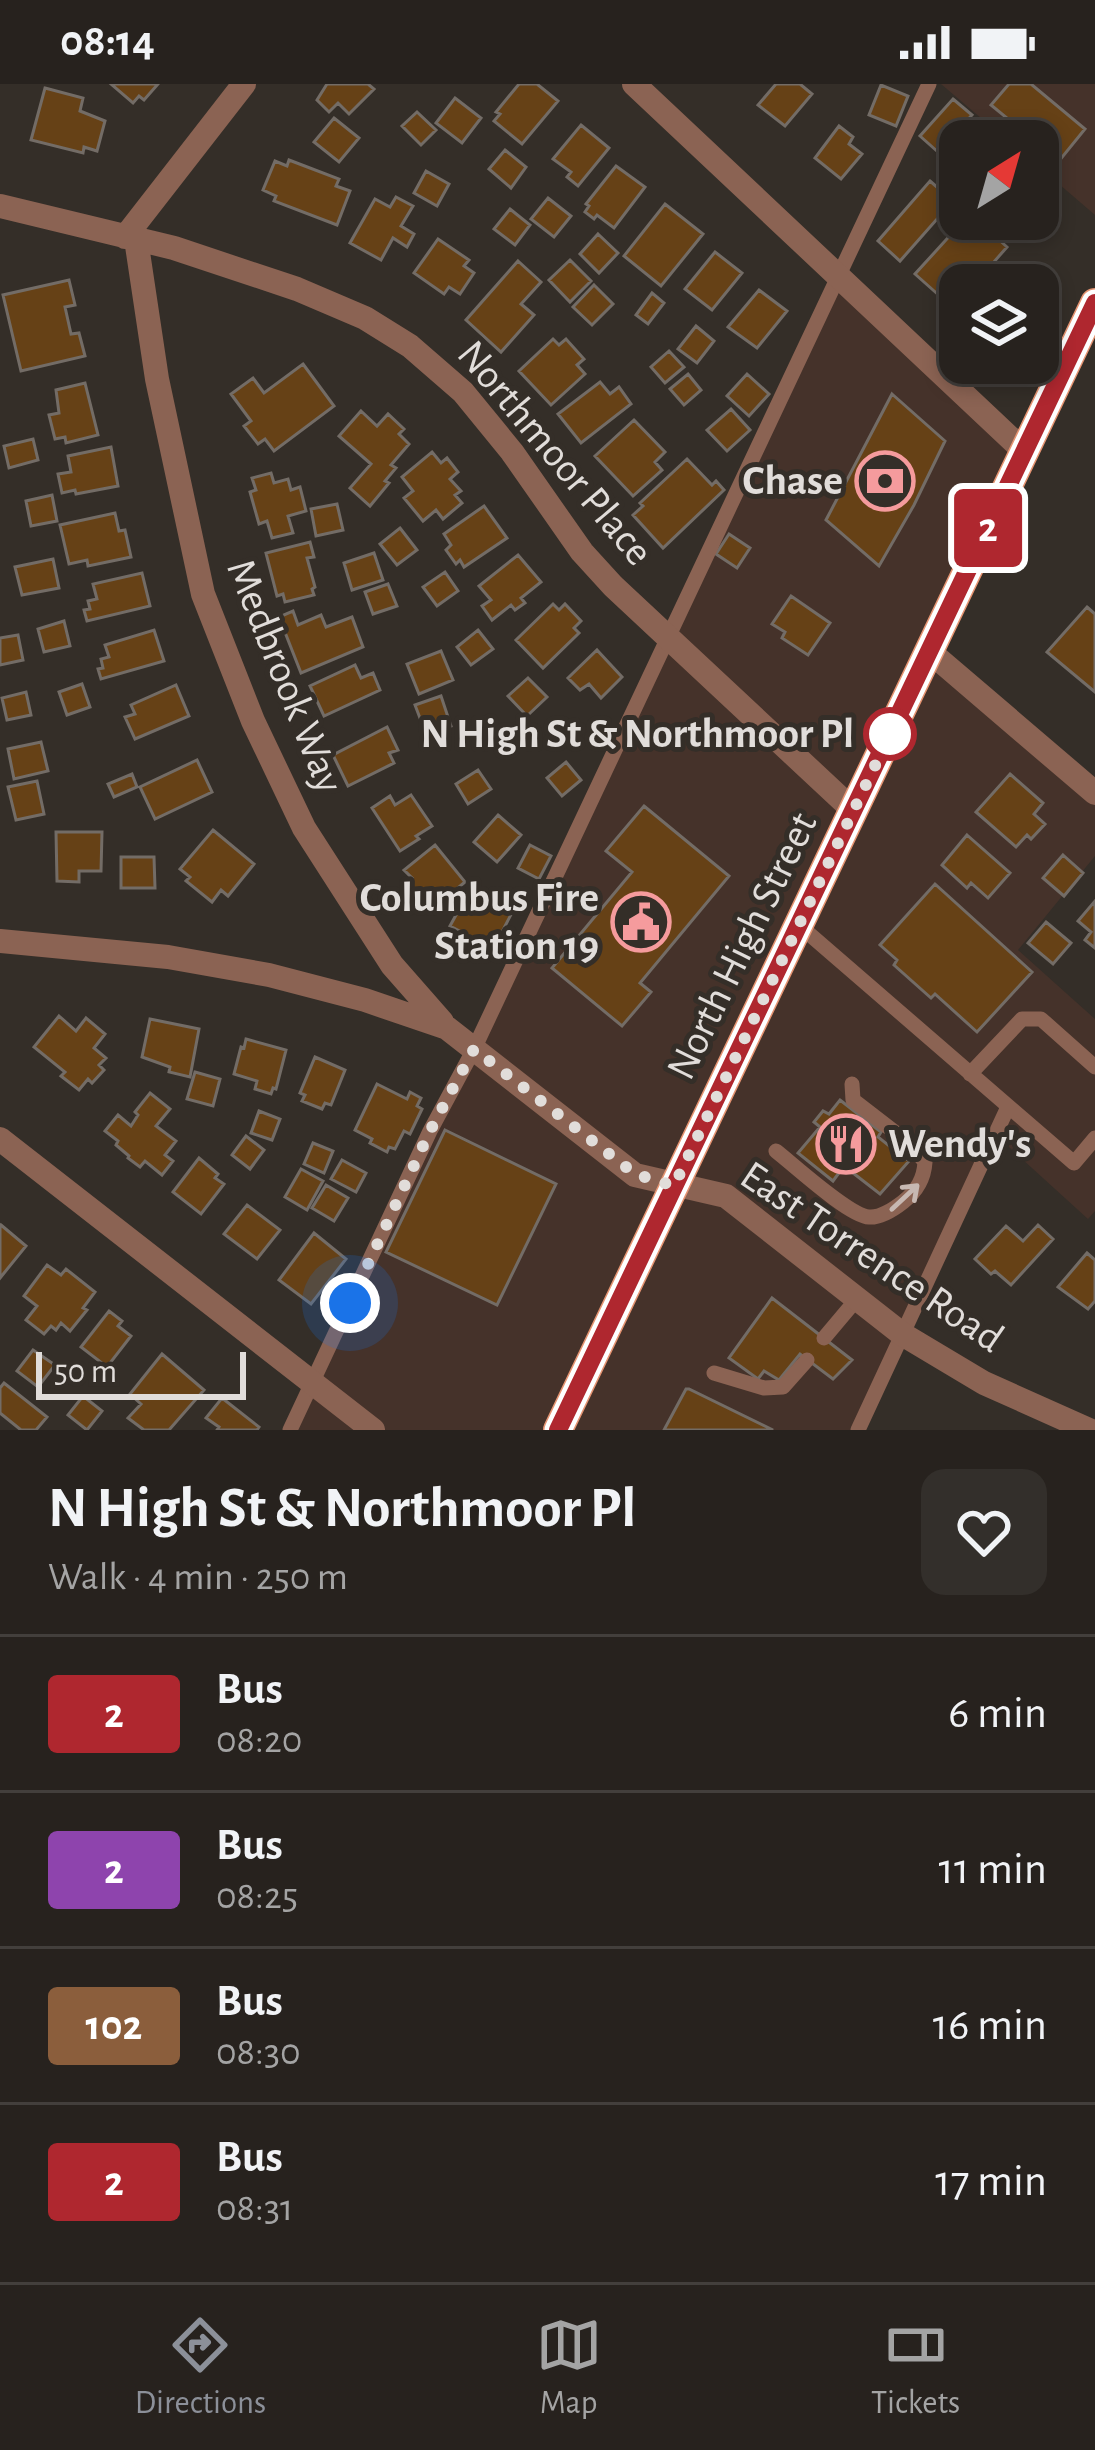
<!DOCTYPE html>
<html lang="en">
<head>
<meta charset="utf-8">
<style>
  body { margin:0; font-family:"Alegreya Sans",sans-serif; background:#332f2b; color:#f1f3f6; height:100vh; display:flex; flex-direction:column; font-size:45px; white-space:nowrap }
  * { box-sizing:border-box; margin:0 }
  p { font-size:39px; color:#a4a4a4 }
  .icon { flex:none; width:66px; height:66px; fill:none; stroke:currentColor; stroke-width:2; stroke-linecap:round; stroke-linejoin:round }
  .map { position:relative; height:1346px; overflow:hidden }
  .drawer { display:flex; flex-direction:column; background:#27221e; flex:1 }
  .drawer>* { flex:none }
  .badge { padding:0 24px; border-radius:9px; font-size:42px; line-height:78px }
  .needle { width:78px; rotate:37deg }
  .fabs { position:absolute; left:939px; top:36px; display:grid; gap:24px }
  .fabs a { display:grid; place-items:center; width:120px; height:120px; border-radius:24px; background:#27221e; box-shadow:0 6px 18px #0003,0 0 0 3px #433f3c; font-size:60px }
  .scale { position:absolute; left:36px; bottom:30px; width:210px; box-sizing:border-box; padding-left:12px; border:6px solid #e1ddda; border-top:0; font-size:33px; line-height:42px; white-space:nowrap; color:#e1ddda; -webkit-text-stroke:9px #342e28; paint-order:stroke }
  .you { position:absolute; width:60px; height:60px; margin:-30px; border:9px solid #fff; border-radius:50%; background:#1a73e8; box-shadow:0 0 0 18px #1a73e833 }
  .map>.badge { position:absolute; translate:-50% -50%; box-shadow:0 0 0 6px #fff }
  .round { display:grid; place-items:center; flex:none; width:126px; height:126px; border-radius:24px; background:#332f2b }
  .headline { display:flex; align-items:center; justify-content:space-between; height:204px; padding:0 48px }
  h1 { font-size:57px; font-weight:700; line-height:90px }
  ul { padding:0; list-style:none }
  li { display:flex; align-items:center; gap:36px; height:156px; padding:0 48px; border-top:3px solid #433f3c }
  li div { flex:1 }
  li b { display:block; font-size:45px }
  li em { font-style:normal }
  li .badge { min-width:132px; font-weight:700; text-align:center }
  .status { display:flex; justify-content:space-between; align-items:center; height:84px; padding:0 60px; background:#27221e; direction:ltr }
  .status svg { height:33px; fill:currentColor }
  .dock { display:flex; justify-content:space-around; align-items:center; height:168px; border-top:3px solid #433f3c; background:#27221e; font-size:33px; color:#a4a4a4 }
  .dock a { display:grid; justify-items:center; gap:6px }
  .dock .active { color:#8c9099 }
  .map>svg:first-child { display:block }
</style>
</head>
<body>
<div class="status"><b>08:14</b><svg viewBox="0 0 49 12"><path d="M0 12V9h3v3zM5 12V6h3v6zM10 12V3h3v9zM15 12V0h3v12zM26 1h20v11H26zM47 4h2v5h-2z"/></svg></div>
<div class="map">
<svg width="1095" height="1346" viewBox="0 0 1095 1346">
  <rect width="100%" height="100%" fill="#342e28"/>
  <path fill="#45322a" d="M 941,0 L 1095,0 L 1095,131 L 1038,82 L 1038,57 L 1008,57 Z
    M 838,187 L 1030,361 L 935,569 L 1095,701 L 1095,772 L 1018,866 L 1095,935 L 1095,1127 L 1088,1135 L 998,1053 L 858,1346 L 288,1346 Z"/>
  <path fill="#664116" stroke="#736c66" stroke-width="3" d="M 111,0 L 158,0 L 144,16 L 139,12 L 133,19 Z
    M 327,0 L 368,0 L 374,5 L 349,30 L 338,19 L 329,28 L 317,16 Z
    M 519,0 L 537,0 L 558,17 L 522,60 L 494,37 L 500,30 L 496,28 Z
    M 776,0 L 800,0 L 812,10 L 785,42 L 758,21 Z
    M 1009,0 L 1031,0 L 1085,45 L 1055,82 L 1038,69 L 1038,57 L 1027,57 L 1030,53 L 991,21 Z
    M 881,1 L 908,12 L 896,42 L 869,31 Z
    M 45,4 L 83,14 L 80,27 L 105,37 L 97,67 L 84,63 L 83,69 L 31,56 Z
    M 455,14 L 481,34 L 462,59 L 436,39 Z
    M 953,15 L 972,31 L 938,68 L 920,52 Z
    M 417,28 L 436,46 L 421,61 L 402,42 Z
    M 334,34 L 359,54 L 339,78 L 314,58 Z
    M 581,41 L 609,64 L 578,102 L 567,93 L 571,88 L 553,75 Z
    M 839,42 L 853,53 L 849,60 L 862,70 L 841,95 L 815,74 Z
    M 505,66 L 526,83 L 511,104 L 489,85 Z
    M 289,76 L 339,95 L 336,102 L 350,107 L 337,141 L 274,117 L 276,112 L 263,106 L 275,77 L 287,82 Z
    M 616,82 L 645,103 L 614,144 L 597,131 L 594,135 L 585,128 L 589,122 L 586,120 Z
    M 426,87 L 449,100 L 437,122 L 414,109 Z
    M 930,97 L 953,117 L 900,177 L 878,157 Z
    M 396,113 L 413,122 L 401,142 L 414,150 L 407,163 L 393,154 L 381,176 L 350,159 L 375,115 L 390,123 Z
    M 548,114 L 571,132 L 554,153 L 531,135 Z
    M 665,120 L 703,150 L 661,202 L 624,172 Z
    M 510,125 L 530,141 L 515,161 L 494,145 Z
    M 965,135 L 976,135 L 1007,163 L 986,187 L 986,198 L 989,201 L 960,201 L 960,230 L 915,190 Z
    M 598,150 L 618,169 L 599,189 L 580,170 Z
    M 438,155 L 469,176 L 464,182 L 474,189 L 460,210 L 449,203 L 444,210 L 414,189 Z
    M 715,168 L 742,189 L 712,226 L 685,205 Z
    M 570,176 L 591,197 L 570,218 L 549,196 Z
    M 518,177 L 541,198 L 521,220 L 534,231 L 501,268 L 466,236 Z
    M 69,196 L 75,221 L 65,223 L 71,250 L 79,249 L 85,272 L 21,287 L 3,211 Z
    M 594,201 L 613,220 L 592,241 L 573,223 Z
    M 759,206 L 787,227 L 757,264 L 728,243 Z
    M 652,209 L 664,219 L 648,240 L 636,231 Z
    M 696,242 L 714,257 L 697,279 L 678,265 Z
    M 553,255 L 559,261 L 566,255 L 584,275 L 577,281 L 585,290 L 551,321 L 519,287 Z
    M 669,267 L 684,283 L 665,299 L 651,283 Z
    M 303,280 L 334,322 L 274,367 L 265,355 L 258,360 L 244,342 L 251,337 L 231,310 L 253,294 L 264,309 Z
    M 688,290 L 701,306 L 684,321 L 670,305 Z
    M 747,290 L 769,310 L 749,332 L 727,312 Z
    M 600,298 L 610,310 L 619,303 L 631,320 L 581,359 L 558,330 Z
    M 85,299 L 98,351 L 66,359 L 65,353 L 55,355 L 49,331 L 59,329 L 56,306 Z
    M 892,310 L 945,357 L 914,421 L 879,482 L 826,436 Z
    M 731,325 L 750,346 L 727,367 L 707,346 Z
    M 361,327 L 377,342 L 388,330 L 404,345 L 399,350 L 409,360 L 391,381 L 396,384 L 385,397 L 389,399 L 370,422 L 350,404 L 371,380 L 339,352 Z
    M 634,336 L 665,368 L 655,378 L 662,386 L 633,412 L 595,372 Z
    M 33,355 L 38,376 L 9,384 L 4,362 Z
    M 111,363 L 118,402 L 76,410 L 75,406 L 62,409 L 58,390 L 71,388 L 68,372 Z
    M 432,368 L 441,379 L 447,374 L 458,388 L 450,395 L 461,407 L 455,411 L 462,419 L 443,435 L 436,426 L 423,437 L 404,414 L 413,407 L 402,393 Z
    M 687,375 L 712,401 L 716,397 L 724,406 L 663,464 L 633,431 L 643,422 L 640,419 Z
    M 271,389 L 274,399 L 288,395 L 291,406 L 300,403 L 306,427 L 288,432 L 293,449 L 272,454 L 267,437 L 259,440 L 250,408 L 256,406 L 252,394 Z
    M 52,411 L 57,437 L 31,442 L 26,417 Z
    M 337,420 L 343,446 L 316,452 L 311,425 Z
    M 484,422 L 507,454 L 464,483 L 460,476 L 456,480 L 446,466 L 451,461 L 444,450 Z
    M 115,429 L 119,447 L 125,446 L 131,473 L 88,482 L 87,476 L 69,480 L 60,441 Z
    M 400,444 L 417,466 L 397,481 L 380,460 Z
    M 729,450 L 750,464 L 737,484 L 716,470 Z
    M 310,458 L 314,473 L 307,474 L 315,503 L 312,505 L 314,511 L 285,518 L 283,510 L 277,512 L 266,469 Z
    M 374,469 L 383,496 L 352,506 L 344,479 Z
    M 518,471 L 541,498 L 521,514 L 525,519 L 515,526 L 511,521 L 492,536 L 482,522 L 491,516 L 479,502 Z
    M 53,475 L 59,504 L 22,511 L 15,483 Z
    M 445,488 L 458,507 L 437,522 L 423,503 Z
    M 142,489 L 150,522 L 87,537 L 84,526 L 90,525 L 88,517 L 97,515 L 93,500 Z
    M 388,500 L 397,522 L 373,530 L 365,508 Z
    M 791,512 L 830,539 L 808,571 L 782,554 L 785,548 L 772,540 Z
    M 553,520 L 559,526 L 565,520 L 581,537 L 574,544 L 579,549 L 543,584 L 516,556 Z
    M 1087,523 L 1095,530 L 1095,608 L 1047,568 Z
    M 293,527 L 298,541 L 321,531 L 326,543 L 352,533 L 363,563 L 301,589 L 279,533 Z
    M 64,537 L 70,562 L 44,568 L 38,545 Z
    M 154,546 L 164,577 L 101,595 L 98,585 L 103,584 L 101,575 L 109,573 L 105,561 Z
    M 478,546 L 493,565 L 471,581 L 457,563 Z
    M 18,551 L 23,576 L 0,581 L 0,554 Z
    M 597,566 L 622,593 L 601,614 L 589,600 L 580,606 L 568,594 Z
    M 441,567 L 453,596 L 419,610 L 407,580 Z
    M 355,581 L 361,594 L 373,589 L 380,606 L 324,632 L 310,602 Z
    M 528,594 L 547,613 L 527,632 L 508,612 Z
    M 82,600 L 90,623 L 67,631 L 59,608 Z
    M 176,601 L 189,632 L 135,655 L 125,633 L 135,630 L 131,621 Z
    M 26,608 L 31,631 L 7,636 L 2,614 Z
    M 441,612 L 451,642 L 426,650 L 415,621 Z
    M 387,643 L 398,666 L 389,669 L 394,679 L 348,702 L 333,671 Z
    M 41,658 L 48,687 L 14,695 L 8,665 Z
    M 197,676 L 212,708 L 155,735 L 140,703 Z
    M 566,678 L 581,696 L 562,712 L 547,694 Z
    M 478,686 L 491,705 L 468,720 L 456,700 Z
    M 132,690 L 137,703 L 114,713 L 108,700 Z
    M 1010,690 L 1043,719 L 1034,730 L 1045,740 L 1031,755 L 1027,751 L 1016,763 L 976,728 Z
    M 37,697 L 44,730 L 16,736 L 8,703 Z
    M 411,711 L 432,742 L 416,752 L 419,755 L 400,767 L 372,724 L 390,712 L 395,721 Z
    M 644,722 L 729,792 L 640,899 L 651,908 L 622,942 L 552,884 L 632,788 L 606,767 Z
    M 498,731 L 521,751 L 497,778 L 474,758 Z
    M 213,746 L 254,780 L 228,812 L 221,806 L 212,818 L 186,797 L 190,793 L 180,785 Z
    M 56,748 L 102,748 L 101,787 L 79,787 L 79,798 L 57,797 Z
    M 967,751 L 1010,789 L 988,814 L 971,799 L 967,804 L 942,781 Z
    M 435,761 L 465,798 L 435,823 L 428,815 L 417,821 L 402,802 L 412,794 L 404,786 Z
    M 530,761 L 551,772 L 539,795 L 518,784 Z
    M 1063,771 L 1083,789 L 1064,812 L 1043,794 Z
    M 121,773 L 154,773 L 155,804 L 121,804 Z
    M 935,800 L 1032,888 L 977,948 L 935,910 L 931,914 L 894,881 L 897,876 L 880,861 Z
    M 498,810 L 517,819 L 489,873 L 461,859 L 465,850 L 450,842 L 461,822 L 472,828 L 480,812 L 493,820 Z
    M 1095,817 L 1095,864 L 1085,856 L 1091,848 L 1078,837 Z
    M 1046,838 L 1071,859 L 1053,880 L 1028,859 Z
    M 59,932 L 76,947 L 86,934 L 105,950 L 94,964 L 106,974 L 99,981 L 104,986 L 92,999 L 88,995 L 79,1006 L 61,992 L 65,988 L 34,963 Z
    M 150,935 L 199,945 L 190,993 L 169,988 L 170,983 L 142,973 Z
    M 246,955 L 286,966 L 276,1005 L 273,1004 L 271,1010 L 255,1005 L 257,997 L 234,990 L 241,963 L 244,964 Z
    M 315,973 L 345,986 L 331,1021 L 325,1019 L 322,1025 L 302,1017 L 305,1011 L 300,1009 Z
    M 195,988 L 220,995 L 213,1022 L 187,1015 Z
    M 377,1000 L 407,1015 L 410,1008 L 421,1014 L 417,1022 L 422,1025 L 410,1050 L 404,1047 L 395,1065 L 389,1063 L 387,1068 L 370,1059 L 372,1055 L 355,1046 Z
    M 150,1009 L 170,1025 L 156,1042 L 176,1057 L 165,1071 L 173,1077 L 162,1091 L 145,1077 L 140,1083 L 128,1074 L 129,1072 L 116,1061 L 118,1057 L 105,1047 L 118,1031 L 131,1042 L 138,1031 L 135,1028 Z
    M 840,1016 L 881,1048 L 878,1053 L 898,1069 L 902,1064 L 908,1070 L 905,1074 L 909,1077 L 880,1110 L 844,1082 L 833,1097 L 798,1069 L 820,1043 L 814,1038 L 823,1027 L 829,1030 Z
    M 259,1027 L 280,1035 L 272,1056 L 251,1049 Z
    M 445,1046 L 556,1100 L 497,1221 L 386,1168 Z
    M 246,1052 L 264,1066 L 250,1085 L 232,1071 Z
    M 313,1059 L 333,1067 L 324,1089 L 304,1080 Z
    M 199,1074 L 218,1090 L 215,1094 L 224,1100 L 201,1130 L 173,1108 Z
    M 342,1076 L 366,1089 L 356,1108 L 331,1095 Z
    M 301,1085 L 323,1097 L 307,1126 L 285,1113 Z
    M 326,1101 L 348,1114 L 334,1137 L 312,1124 Z
    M 247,1121 L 280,1146 L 257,1175 L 224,1150 Z
    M 1,1141 L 26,1162 L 0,1194 L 0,1143 Z
    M 1038,1141 L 1053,1155 L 1011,1201 L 995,1187 L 991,1190 L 975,1175 L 1006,1142 L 1023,1157 Z
    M 314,1149 L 346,1175 L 311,1220 L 279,1196 Z
    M 1087,1169 L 1095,1176 L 1095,1217 L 1088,1225 L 1058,1203 Z
    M 47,1181 L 61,1191 L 66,1185 L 95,1208 L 83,1224 L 87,1226 L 70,1247 L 61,1239 L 56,1246 L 51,1242 L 44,1250 L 26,1236 L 37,1222 L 24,1212 Z
    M 772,1214 L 852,1276 L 833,1295 L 800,1270 L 779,1296 L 764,1287 L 758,1295 L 729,1274 Z
    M 109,1227 L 122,1237 L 118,1242 L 131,1252 L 107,1283 L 81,1263 Z
    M 33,1266 L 55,1281 L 38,1303 L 17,1287 Z
    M 162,1270 L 204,1306 L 169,1346 L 144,1346 L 128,1334 L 141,1320 L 130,1310 Z
    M 4,1299 L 47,1333 L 36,1346 L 21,1346 L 0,1329 L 0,1304 Z
    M 686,1305 L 689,1305 L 773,1346 L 664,1346 Z
    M 83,1312 L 102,1327 L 87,1346 L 68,1331 Z
    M 222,1314 L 259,1343 L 257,1346 L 217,1346 L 219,1343 L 206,1334 Z"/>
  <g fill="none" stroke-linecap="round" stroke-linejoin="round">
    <path stroke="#8b6353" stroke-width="15" d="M 800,842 L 1074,1079 L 1095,1054
      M 970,990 L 1022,935 L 1041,935 L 1095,983
      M 776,1067 C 794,1081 849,1132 869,1133 C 881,1134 894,1125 903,1118 C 917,1107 924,1095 925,1078 L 910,1060 L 853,1016 L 852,1000
      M 824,1254 L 856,1216
      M 714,1289 L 764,1304 L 783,1303 L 807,1276
      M 290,1346 L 430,1047 L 474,965 L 929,0
      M 858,1346 L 1008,1023"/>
    <path stroke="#8b6353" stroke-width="24" d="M 634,0 L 1024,367
      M 0,122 L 174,164 L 297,205 L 365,234 L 410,262 L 463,308 L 512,368 L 582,468 L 613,502 L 854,727
      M 125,153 L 244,0
      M 136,155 L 157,295 L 203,510 L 253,637 L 304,744 L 392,881 L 442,938
      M 929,567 L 1095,709
      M 0,857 L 168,873 L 269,891 L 365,916 L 447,944 L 635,1091 L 726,1112 L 902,1250 L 984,1299 L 1089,1346
      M 0,1055 L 373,1346"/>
    <path stroke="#e59472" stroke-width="30" d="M 558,1346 L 1095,219"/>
  </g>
  <defs><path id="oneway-shaft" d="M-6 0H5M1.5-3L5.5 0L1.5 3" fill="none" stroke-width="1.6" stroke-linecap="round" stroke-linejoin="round" transform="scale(3)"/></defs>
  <use stroke="#c7b8b2" href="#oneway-shaft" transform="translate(905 1113) rotate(-43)"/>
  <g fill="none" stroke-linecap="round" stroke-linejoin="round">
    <defs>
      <path id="line" d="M 558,1346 L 1095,219"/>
    </defs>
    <use href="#line" stroke="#fff" stroke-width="27"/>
    <use href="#line" stroke="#af272f" stroke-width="18"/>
    <path stroke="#e1ddda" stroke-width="12" stroke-dasharray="0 21.6" d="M 350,1219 L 430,1047 L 474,965 L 635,1090 L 674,1102 L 893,644 L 890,650"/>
  </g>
  <defs>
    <symbol id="bank-ring" viewBox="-11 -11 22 22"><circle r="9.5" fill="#342e28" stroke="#f59b9d" stroke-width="1.5"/><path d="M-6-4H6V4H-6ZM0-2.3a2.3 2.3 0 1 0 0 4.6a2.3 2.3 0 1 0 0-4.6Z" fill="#f59b9d"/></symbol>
    <symbol id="civic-ring" viewBox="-11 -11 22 22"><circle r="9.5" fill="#342e28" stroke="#f59b9d" stroke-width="1.5"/><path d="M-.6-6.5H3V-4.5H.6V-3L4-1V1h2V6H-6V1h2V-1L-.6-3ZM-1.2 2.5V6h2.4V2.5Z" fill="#f59b9d"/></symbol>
    <symbol id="restaurant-ring" viewBox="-11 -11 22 22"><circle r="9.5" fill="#342e28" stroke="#f59b9d" stroke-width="1.5"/><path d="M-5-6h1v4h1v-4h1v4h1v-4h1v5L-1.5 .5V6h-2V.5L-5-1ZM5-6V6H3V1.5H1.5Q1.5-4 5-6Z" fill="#f59b9d"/></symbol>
  </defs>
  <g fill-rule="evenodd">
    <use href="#bank-ring" x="852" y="364" width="66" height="66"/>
    <use href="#civic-ring" x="608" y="805" width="66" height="66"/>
    <use href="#restaurant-ring" x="813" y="1027" width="66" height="66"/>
  </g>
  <circle fill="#fff" stroke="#af272f" stroke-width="6" cx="890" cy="650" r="24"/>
  <g text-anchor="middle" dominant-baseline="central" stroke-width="10" stroke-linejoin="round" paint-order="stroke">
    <g font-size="42" fill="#e1ddda" stroke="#342e28">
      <text transform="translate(555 369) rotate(50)">Northmoor Place</text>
      <text transform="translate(285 592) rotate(68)">Medbrook Way</text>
      <text transform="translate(742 862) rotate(-64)">North High Street</text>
      <text transform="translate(872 1173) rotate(34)">East Torrence Road</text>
    </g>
    <g font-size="42" font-weight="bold" fill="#e1ddda" stroke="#342e28" text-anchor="end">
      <text x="843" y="397">Chase</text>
      <text x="599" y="814">Columbus Fire<tspan x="599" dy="48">Station 19</tspan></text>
      <text x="888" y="1060" text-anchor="start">Wendy's</text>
    </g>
    <g font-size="42" font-weight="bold" fill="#e1ddda" stroke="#342e28" text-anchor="end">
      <text x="854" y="650">N High St &amp; Northmoor Pl</text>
    </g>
  </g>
</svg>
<div class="fabs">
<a><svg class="needle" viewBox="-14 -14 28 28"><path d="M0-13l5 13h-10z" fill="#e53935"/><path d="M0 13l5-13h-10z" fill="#a4a4a4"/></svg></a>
<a><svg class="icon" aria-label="layers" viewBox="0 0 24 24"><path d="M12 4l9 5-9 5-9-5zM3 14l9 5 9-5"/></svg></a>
</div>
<div class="scale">50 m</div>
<div class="you" style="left:350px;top:1219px"></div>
<b class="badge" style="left:988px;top:444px;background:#af272f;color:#fff">2</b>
</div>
<section class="drawer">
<div class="headline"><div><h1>N High St &amp; Northmoor Pl</h1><p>Walk · 4 min · 250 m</p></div><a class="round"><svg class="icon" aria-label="heart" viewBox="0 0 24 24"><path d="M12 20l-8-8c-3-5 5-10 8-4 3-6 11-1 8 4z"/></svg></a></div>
<ul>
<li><span class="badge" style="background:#af272f;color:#fff">2</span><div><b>Bus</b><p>08:20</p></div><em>6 min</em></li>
<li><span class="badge" style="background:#8e44ad;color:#fff">2</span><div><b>Bus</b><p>08:25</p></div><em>11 min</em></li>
<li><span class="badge" style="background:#8b5e3c;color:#fff">102</span><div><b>Bus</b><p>08:30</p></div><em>16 min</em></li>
<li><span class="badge" style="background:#af272f;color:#fff">2</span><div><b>Bus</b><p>08:31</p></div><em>17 min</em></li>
</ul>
</section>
<nav class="dock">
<a class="active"><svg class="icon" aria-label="directions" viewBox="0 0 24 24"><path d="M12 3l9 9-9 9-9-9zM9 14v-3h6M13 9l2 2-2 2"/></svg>Directions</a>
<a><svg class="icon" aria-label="map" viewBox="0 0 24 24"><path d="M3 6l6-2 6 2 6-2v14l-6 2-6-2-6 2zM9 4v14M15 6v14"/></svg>Map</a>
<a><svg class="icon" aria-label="tickets" viewBox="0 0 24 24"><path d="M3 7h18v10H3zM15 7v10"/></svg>Tickets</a>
</nav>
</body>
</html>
